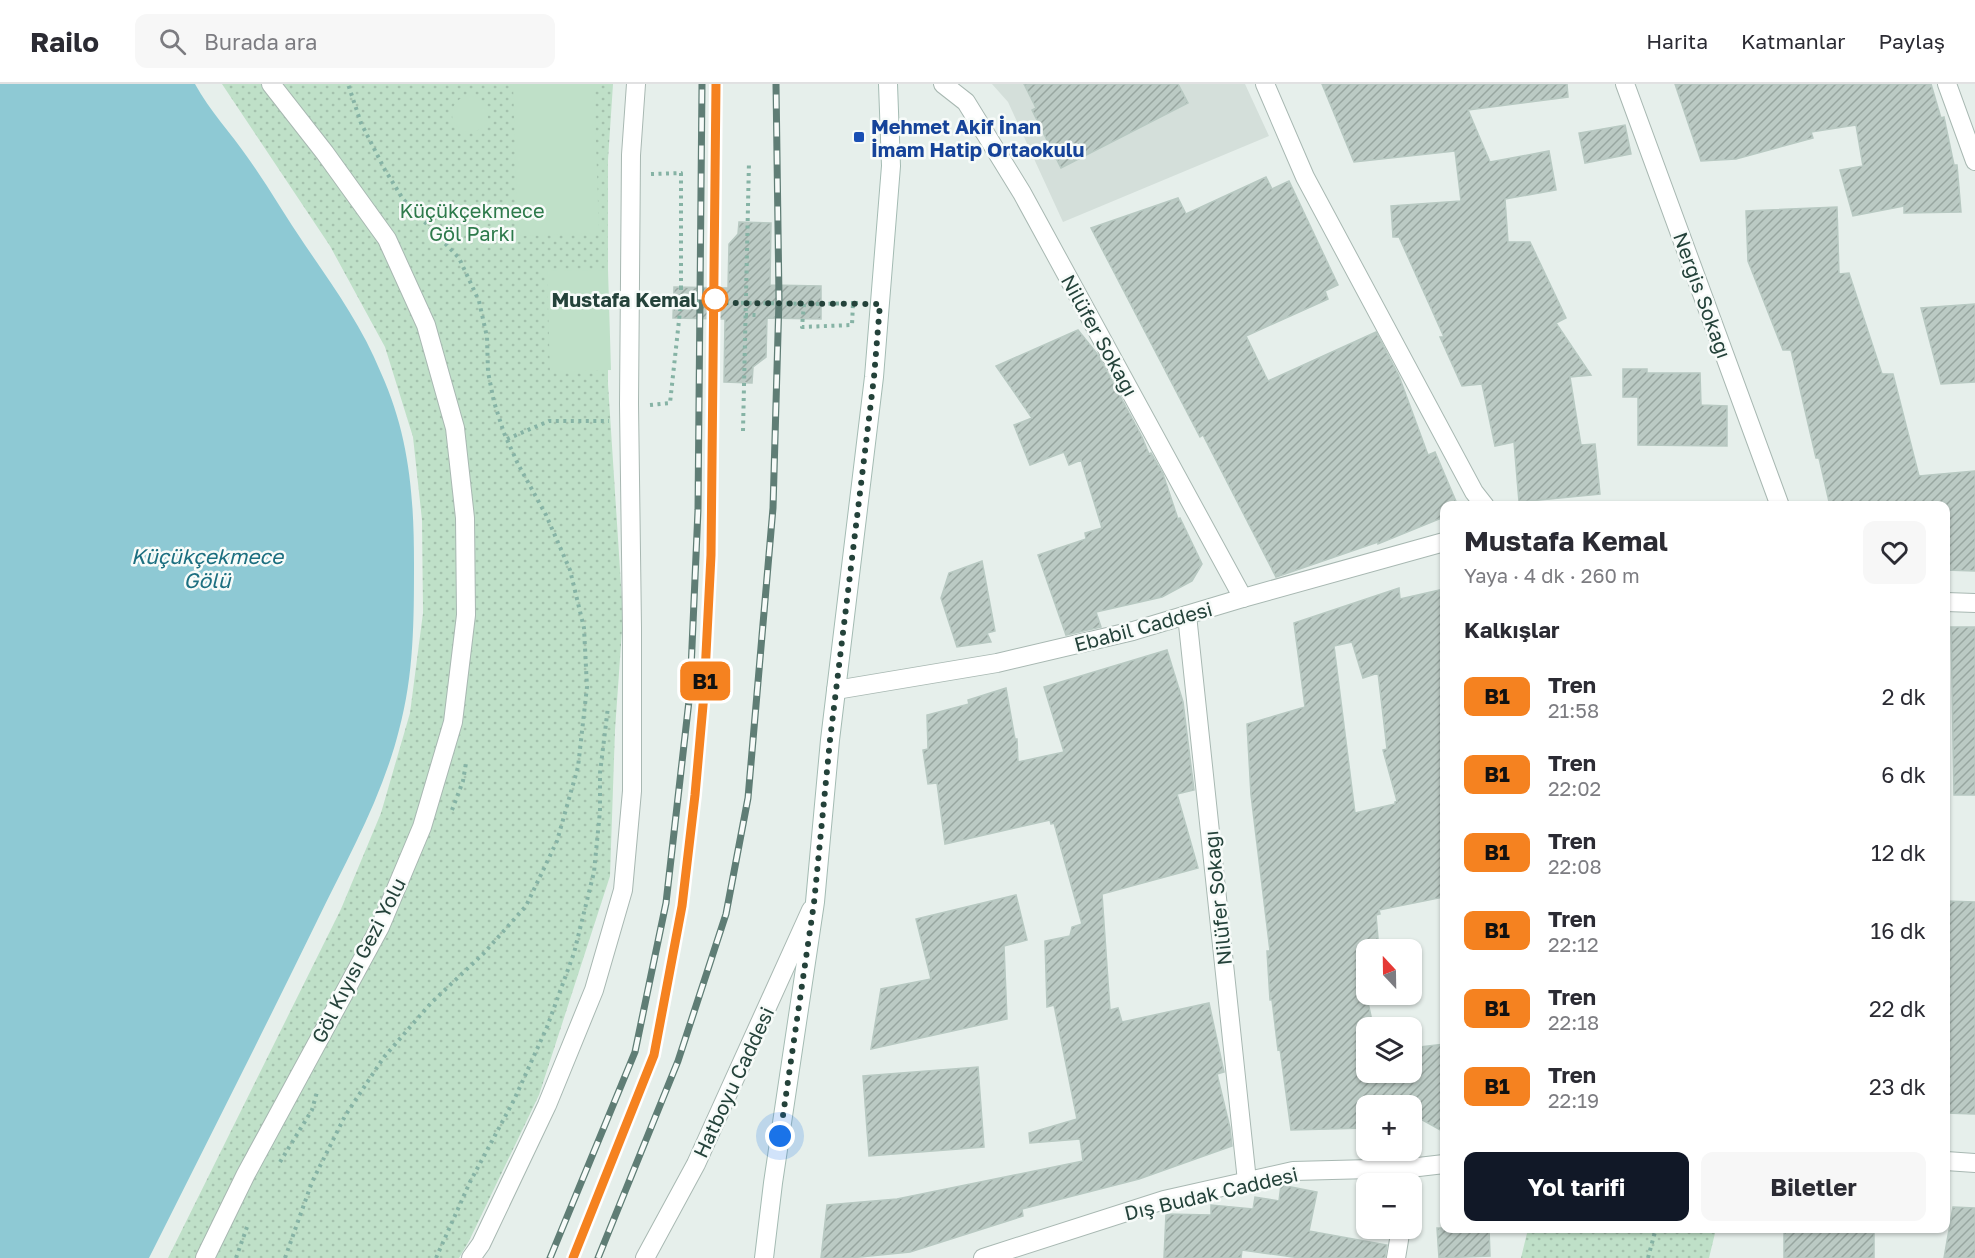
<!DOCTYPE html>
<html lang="tr">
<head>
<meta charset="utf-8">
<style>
  body { margin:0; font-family:"Golos Text",sans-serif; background:#f7f7f7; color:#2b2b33; height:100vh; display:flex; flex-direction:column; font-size:22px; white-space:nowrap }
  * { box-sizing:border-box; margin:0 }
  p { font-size:20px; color:#7c7c81 }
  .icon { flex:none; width:33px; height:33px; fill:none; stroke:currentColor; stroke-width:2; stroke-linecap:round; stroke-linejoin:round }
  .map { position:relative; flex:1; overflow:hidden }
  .sheet { position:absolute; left:1440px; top:417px; width:510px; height:732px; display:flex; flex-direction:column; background:#fff; border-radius:12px; box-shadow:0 2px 4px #0004 }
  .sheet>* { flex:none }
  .badge { padding:0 12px; border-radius:9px; font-size:21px; line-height:39px }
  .needle { width:39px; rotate:338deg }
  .buttons { position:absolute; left:1356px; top:855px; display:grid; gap:12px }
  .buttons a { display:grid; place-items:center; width:66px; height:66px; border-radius:12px; background:#fff; box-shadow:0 2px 4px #0004; font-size:30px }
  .you { position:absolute; width:30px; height:30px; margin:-15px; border:4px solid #fff; border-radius:50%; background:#1a73e8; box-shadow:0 0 0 9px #1a73e833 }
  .map>.badge { position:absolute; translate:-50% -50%; box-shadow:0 0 0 3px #fff }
  h2 { padding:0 24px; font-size:22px; line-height:54px }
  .round { display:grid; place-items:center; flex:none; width:63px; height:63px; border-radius:12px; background:#f7f7f7 }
  .summary { display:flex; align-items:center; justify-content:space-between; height:102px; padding:0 24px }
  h1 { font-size:28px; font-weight:700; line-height:45px }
  .primary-button { display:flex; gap:12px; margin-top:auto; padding:12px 24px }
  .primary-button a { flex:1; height:69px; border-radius:12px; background:#111827; color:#fff; font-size:24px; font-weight:700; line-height:69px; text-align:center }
  .primary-button a+a { background:#f7f7f7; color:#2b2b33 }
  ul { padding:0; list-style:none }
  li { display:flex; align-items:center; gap:18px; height:78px; padding:0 24px }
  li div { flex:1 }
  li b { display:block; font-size:22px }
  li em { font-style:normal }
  li .badge { min-width:66px; font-weight:700; text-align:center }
  header { display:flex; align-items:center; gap:36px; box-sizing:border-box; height:84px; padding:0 30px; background:#fff; border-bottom:2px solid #e1e1e2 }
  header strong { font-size:28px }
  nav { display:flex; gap:33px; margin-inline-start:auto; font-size:21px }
  .search { width:420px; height:54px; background:#f7f7f7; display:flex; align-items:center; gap:15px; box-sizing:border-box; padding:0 21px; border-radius:12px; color:#7c7c81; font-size:22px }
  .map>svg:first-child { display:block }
</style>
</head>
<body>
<header>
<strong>Railo</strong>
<div class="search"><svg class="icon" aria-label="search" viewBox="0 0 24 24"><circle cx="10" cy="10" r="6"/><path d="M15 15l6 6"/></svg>Burada ara</div>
<nav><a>Harita</a><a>Katmanlar</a><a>Paylaş</a></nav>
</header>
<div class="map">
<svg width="1975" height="1174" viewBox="0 0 1975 1174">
  <defs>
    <pattern id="park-dots" width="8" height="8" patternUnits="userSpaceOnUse" patternTransform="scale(1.5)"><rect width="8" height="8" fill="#bfe0c8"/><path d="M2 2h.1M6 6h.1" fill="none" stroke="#a4c1ad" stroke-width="1.8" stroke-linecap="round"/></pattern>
    <pattern id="building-hatch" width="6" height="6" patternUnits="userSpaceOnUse" patternTransform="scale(1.5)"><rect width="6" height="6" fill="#bbcac4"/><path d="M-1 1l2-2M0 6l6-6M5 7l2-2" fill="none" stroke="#98a6a0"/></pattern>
  </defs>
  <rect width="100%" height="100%" fill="#e6efeb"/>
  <path fill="#d4dfda" d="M 992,0 L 1245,0 L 1269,52 L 1063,138 L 1008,18 Z"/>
  <path fill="url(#park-dots)" d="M 222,0 L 613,0 L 608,76 L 608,300 L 623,532 L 615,646 L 610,792 L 539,1011 L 469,1157 L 459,1174 L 168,1174 L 341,825 L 381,729 L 410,629 L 423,529 L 422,436 L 413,353 L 385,263 L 330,162 Z
    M 1528,1145 L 1528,1144 L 1716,1145 L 1709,1174 L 1521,1174 Z"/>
  <path fill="#bfe0c8" d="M 513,0 L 594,0 L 599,149 L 518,152 Z
    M452 30a18 18 0 1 1 36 0a18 18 0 1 1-36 0Z
    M 608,186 L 611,286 L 550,288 L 547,187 Z"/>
  <path fill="#8ec9d4" d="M 0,0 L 195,0 C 209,26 231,49 248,74 C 268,102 285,132 305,161 C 333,202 362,242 381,289 C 409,351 414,411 414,479 C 414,536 414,591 399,646 C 382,714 347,775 317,837 C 262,950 205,1062 149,1174 L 0,1174 Z"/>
  <path fill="url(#building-hatch)" stroke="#b8c9c2" stroke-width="1.5" fill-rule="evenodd" d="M 1024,0 L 1178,0 L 1188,19 L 1061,84 L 1032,26 L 1036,24 Z
    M 1322,0 L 1567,0 L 1568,13 L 1468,26 L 1490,78 L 1549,67 L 1556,106 L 1505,115 L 1508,158 L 1530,158 L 1566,234 L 1556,239 L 1591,291 L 1570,293 L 1581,361 L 1595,360 L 1600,410 L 1519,418 L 1514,358 L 1495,362 L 1482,300 L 1462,302 L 1440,253 L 1444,253 L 1399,153 L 1393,153 L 1391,122 L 1461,117 L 1455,67 L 1354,78 Z
    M 1675,0 L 1931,0 L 1941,34 L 1944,33 L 1954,81 L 1957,81 L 1961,128 L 1904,129 L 1904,122 L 1853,132 L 1840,86 L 1863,82 L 1856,41 L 1811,48 L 1813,54 L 1736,75 L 1701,77 Z
    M 1625,41 L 1631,70 L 1585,79 L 1579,49 Z
    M 1266,93 L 1272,105 L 1289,97 L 1338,201 L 1325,207 L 1328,215 L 1246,252 L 1268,297 L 1376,248 L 1399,292 L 1428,371 L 1435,368 L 1458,422 L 1444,422 L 1444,433 L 1378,460 L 1378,458 L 1276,493 L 1203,351 L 1200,353 L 1091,144 L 1178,114 L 1186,130 Z
    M 1837,123 L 1839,190 L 1849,189 L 1882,290 L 1893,290 L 1919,392 L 1975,387 L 1975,487 L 1946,486 L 1946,422 L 1830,422 L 1819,374 L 1816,374 L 1791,266 L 1783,266 L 1748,177 L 1746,127 Z
    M 739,138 L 771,139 L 770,201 L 821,202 L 821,235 L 767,234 L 766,273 L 753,283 L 752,299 L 724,298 L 725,235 L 673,234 L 674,203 L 728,204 L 729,160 L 738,150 Z
    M 1975,220 L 1975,298 L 1941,300 L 1921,224 Z
    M 1078,246 L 1098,271 L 1142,353 L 1149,370 L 1151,369 L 1163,390 L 1178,435 L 1180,434 L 1202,480 L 1192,497 L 1162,513 L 1096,528 L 1101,543 L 1066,551 L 1038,471 L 1086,455 L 1085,449 L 1102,444 L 1081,376 L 1069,381 L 1064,368 L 1030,381 L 1014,341 L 1032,334 L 996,282 Z
    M 1623,285 L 1647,285 L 1647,289 L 1700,289 L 1701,321 L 1727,322 L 1727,362 L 1638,361 L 1638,313 L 1623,313 Z
    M 982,477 L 995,547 L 987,549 L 991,558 L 957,563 L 941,514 L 949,489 Z
    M 1399,504 L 1400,515 L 1444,505 L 1444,813 L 1379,826 L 1380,830 L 1376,831 L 1379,866 L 1366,866 L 1366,910 L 1373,941 L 1366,943 L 1366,988 L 1412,988 L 1412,964 L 1444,960 L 1444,1048 L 1417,1033 L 1416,1022 L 1366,1022 L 1366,1044 L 1291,1046 L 1280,965 L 1278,966 L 1272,916 L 1270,916 L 1267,867 L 1270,867 L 1251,711 L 1247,640 L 1305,623 L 1294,539 ZM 1352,558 L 1363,594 L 1378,589 L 1387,665 L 1383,666 L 1397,717 L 1395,718 L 1395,720 L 1355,729 L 1334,562 Z
    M 1951,543 L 1975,543 L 1975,711 L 1954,711 Z
    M 1167,566 L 1183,618 L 1194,706 L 1177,710 L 1198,784 L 1102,810 L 1110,926 L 1118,924 L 1122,938 L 1209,919 L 1224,988 L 1217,990 L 1230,1044 L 1232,1062 L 1139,1095 L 1022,1125 L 1023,1132 L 910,1168 L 850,1174 L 821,1174 L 827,1121 L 897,1115 L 1083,1077 L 1080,1055 L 1030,1059 L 1029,1049 L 1077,1035 L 1054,921 L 1047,923 L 1045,857 L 1070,852 L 1072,843 L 1082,840 L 1054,739 L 1051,740 L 1050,736 L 945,760 L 937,699 L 928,700 L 923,666 L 928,665 L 927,631 L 969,620 L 968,616 L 1006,604 L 1015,655 L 1017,655 L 1018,678 L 1064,668 L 1044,603 Z
    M 1016,811 L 1027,856 L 1004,862 L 1007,935 L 871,965 L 881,905 L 931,895 L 916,835 Z
    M 1946,817 L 1975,818 L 1975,1030 L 1946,1029 Z
    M 978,983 L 984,1063 L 869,1072 L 863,992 Z
    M 1281,1101 L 1317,1108 L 1309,1147 L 1387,1161 L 1385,1174 L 1300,1174 L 1242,1166 L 1241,1174 L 1164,1174 L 1166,1130 L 1211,1131 L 1211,1121 L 1253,1125 L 1255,1113 L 1279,1117 Z
    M 1953,1123 L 1975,1124 L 1975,1174 L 1944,1174 Z
    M 1437,1144 L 1489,1144 L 1490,1172 L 1439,1174 Z
    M 1784,1144 L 1874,1144 L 1874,1174 L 1784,1174 Z"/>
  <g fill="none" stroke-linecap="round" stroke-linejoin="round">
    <defs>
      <path id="pedestrian" d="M 205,1174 L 246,1090 L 380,843 L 422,743 L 453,638 L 466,531 L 465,434 L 455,344 L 426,241 L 387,155 L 325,69 L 271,0"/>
      <path id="minor" d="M 943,0 L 966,18 L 1022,109 L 1243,514
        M 1265,0 L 1305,93 L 1474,408 L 1485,422
        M 1625,0 L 1780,422
        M 1947,0 L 1975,77
        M 1187,531 L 1247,1097
        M 1408,1100 L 1410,1084
        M 1396,1174 L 1401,1144"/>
      <path id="tertiary" d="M 1946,518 L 1975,519
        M 836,606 L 997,579 L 1133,547 L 1243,514 L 1444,458
        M 1946,1077 L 1975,1079
        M 471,1174 L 481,1160 L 547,1021 L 594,906 L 623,806 L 632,707 L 632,544 L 629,320 L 631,71 L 636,0
        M 645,1174 L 696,1080 L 811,826
        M 983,1174 L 1164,1116 L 1293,1087 L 1410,1084 L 1444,1080"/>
      <path id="secondary" d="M 764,1174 L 773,1099 L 815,818 L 830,656 L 874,293 L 891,82 L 888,0"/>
    </defs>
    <use href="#pedestrian" stroke="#a8b8b2" stroke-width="20"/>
    <use href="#minor" stroke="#a8b8b2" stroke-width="20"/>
    <use href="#tertiary" stroke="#a8b8b2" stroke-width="20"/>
    <use href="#secondary" stroke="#a4bbb3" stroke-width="20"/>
    <path stroke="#86b3a5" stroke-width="4" stroke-dasharray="3 4.5" stroke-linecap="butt" d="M 651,90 L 681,89 L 681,203
      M 804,220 L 802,243 L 852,241 L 853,219 L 858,219
      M 821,220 L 853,219
      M 745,231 L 756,231
      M 650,321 L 670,319 L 681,218 L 651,217
      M 743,347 L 749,77
      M 507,355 L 549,337 L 609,337
      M 452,726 L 463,697 L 466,679
      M 280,1078 L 312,1026 L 317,1008
      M 236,1174 L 247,1143
      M 285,1174 L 312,1098 L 345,1032 L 384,973 L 431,919 L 484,869 L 526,822 L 557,757 L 578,683 L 587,603 L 584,544 L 570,486 L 546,431 L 518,380 L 504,349 L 494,318 L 488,288 L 487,253 L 479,217 L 459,174 L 403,115 L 385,86 L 361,39 L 348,0
      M 436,1174 L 470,1098 L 514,1016 L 547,943 L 574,869 L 594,788 L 600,727 L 600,689 L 608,623
      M 1648,1174 L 1656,1144"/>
    <use href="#pedestrian" stroke="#fff" stroke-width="18"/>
    <use href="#minor" stroke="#fff" stroke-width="18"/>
    <use href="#tertiary" stroke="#fff" stroke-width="18"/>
    <use href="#secondary" stroke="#fff" stroke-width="18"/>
    <defs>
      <path id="rail" d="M 550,1174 L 635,968 L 666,819 L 690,608 L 698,426 L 702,0
        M 573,1174 L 654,971 L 682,822 L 695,711 L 704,610 L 713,424 L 717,0
        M 598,1174 L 678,977 L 726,830 L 748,714 L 773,424 L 779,215 L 776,0"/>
    </defs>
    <use href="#rail" stroke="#5f7d75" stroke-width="7"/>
    <use href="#rail" stroke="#f7fbf9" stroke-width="4.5" stroke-dasharray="14" stroke-linecap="butt"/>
    <path stroke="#86b3a5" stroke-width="4" stroke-dasharray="3 4.5" stroke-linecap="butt" d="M 681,203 L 681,218 L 821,220"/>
  </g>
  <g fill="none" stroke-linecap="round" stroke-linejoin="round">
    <defs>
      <path id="line" d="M 573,1174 L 654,971 L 682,822 L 695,711 L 704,610 L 711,471 L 716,0"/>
    </defs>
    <use href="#line" stroke="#fff" stroke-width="14"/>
    <use href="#line" stroke="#f58220" stroke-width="9"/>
    <path stroke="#24423a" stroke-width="6" stroke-dasharray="0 10.8" d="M 715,215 L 724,219 L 880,220 L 874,293 L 830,656 L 814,819 L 780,1052"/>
  </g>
  <rect fill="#1a4fb4" stroke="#f7fbf9" stroke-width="2" x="853" y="47" width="12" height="12" rx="3"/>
  <circle fill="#fff" stroke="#f58220" stroke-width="3" cx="715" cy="215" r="12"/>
  <g text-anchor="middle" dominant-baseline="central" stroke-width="5" stroke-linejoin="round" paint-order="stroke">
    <g font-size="20" font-weight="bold" fill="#164399" stroke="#f7fbf9" text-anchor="start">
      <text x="871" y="42">Mehmet Akif İnan<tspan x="871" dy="23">İmam Hatip Ortaokulu</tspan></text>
    </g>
    <g font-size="20" fill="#2d7a4b" stroke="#f7fbf9">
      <text x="472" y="126">Küçükçekmece<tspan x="472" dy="23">Göl Parkı</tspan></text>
    </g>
    <g font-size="20" fill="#24423a" stroke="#f7fbf9">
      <text transform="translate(1703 211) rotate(70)">Nergis Sokağı</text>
      <text transform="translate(1100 251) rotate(61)">Nilüfer Sokağı</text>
      <text transform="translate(1143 542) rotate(-15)">Ebabil Caddesi</text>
      <text transform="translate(1217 814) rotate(-96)">Nilüfer Sokağı</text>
      <text transform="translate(358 876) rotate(-63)">Göl Kıyısı Gezi Yolu</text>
      <text transform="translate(733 998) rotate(-65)">Hatboyu Caddesi</text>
      <text transform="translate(1211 1109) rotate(-13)">Dış Budak Caddesi</text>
    </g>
    <g font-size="20" font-weight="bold" fill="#24423a" stroke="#f7fbf9" text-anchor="end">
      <text x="697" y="215">Mustafa Kemal</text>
    </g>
    <g font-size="21" font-style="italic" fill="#1c6f80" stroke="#f7fbf9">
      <text x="207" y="472">Küçükçekmece<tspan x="207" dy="24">Gölü</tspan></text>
    </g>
  </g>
</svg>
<div class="buttons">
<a><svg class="needle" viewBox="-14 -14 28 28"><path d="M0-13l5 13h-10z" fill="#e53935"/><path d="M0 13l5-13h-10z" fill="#7c7c81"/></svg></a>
<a><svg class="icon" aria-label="layers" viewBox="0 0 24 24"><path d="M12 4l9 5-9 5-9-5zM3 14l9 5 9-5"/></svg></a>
<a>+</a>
<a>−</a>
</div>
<div class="you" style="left:780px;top:1052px"></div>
<b class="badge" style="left:705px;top:597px;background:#f58220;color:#111">B1</b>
<section class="sheet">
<div class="summary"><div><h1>Mustafa Kemal</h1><p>Yaya · 4 dk · 260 m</p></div><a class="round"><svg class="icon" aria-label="heart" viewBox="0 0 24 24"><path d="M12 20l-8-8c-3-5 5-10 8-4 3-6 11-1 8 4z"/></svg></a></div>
<h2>Kalkışlar</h2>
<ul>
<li><span class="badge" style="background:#f58220;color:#111">B1</span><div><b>Tren</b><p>21:58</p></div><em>2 dk</em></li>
<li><span class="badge" style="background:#f58220;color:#111">B1</span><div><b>Tren</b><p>22:02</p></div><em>6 dk</em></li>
<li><span class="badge" style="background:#f58220;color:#111">B1</span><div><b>Tren</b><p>22:08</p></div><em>12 dk</em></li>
<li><span class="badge" style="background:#f58220;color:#111">B1</span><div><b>Tren</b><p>22:12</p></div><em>16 dk</em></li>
<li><span class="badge" style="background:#f58220;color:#111">B1</span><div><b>Tren</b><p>22:18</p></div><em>22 dk</em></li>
<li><span class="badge" style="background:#f58220;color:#111">B1</span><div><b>Tren</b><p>22:19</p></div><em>23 dk</em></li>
</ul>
<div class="primary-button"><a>Yol tarifi</a><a>Biletler</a></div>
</section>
</div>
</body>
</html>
